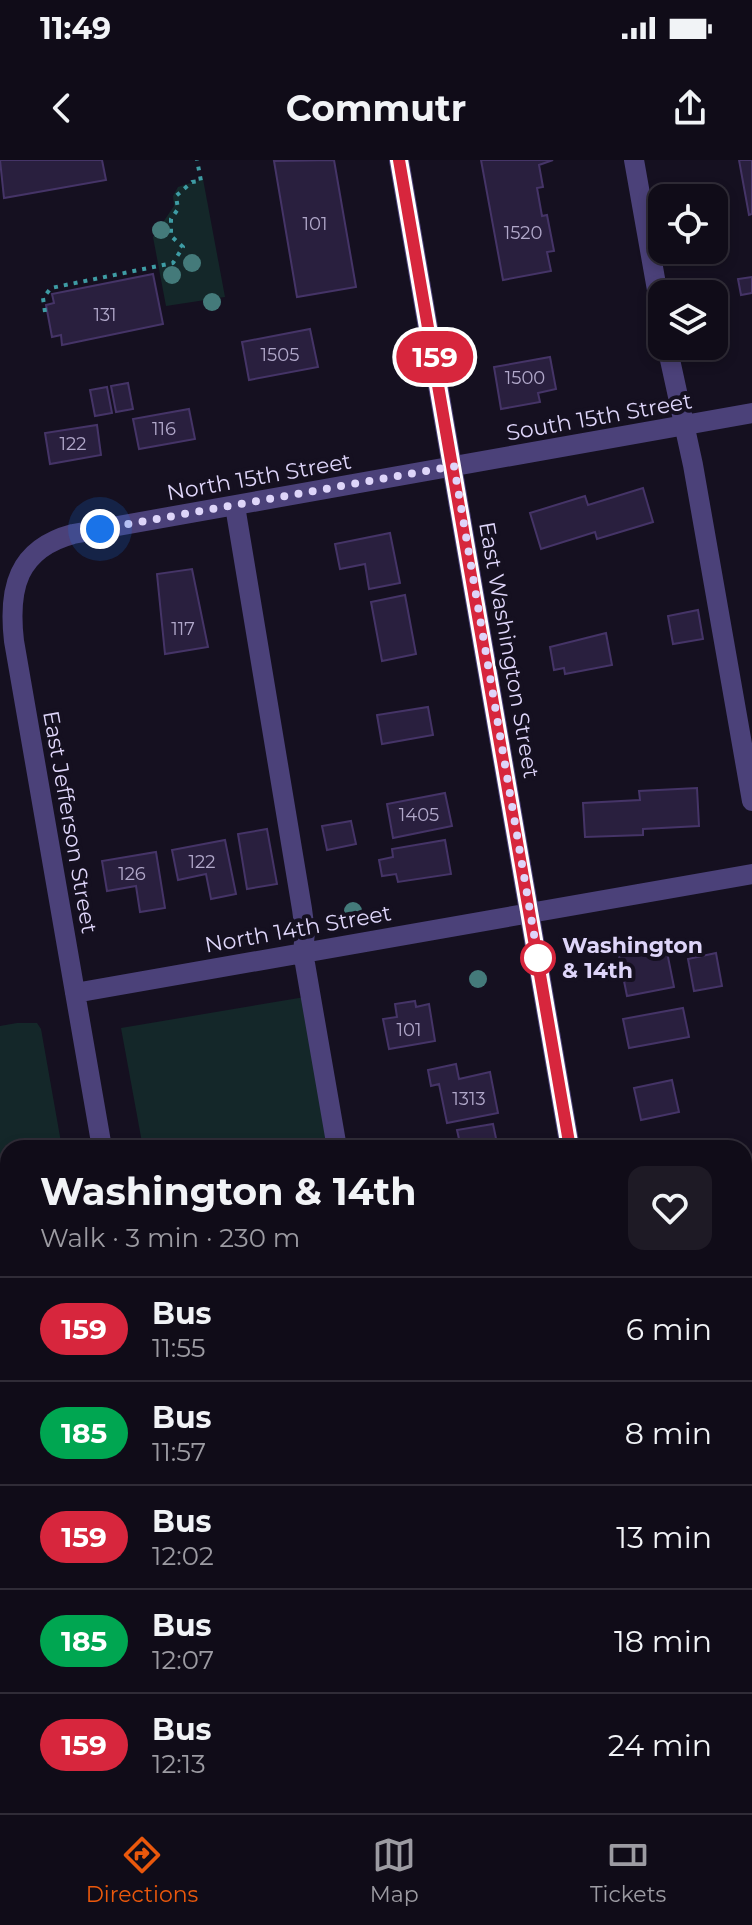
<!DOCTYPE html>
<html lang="en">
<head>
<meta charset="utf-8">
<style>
  body { margin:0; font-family:Montserrat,sans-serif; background:#1e1a25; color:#f1f3f6; height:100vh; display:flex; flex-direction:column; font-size:30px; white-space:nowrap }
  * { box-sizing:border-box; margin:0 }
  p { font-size:26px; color:#9c9ba2 }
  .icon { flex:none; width:44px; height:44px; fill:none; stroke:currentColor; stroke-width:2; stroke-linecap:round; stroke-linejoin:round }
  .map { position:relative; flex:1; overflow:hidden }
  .drawer { position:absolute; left:0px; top:980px; width:752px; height:674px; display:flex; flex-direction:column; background:#100c18; border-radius:24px 24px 0 0; box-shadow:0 4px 12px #0003,0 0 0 2px #302c37 }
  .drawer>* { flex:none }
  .badge { padding:0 16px; border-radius:26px; font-size:28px; line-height:52px }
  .tools { position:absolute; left:648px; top:24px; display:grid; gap:16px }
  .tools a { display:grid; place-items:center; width:80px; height:80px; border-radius:16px; background:#100c18; box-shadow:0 4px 12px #0003,0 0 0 2px #302c37; font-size:40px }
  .you { position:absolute; width:40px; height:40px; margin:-20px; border:6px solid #fff; border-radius:50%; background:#1a73e8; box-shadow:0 0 0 12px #1a73e833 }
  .map>.badge { position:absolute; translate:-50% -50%; box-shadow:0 0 0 4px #fff }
  .round { display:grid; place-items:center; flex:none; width:84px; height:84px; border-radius:16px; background:#1e1a25 }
  .overview { display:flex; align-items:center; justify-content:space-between; height:136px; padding:0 40px }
  h1 { font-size:38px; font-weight:700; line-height:60px }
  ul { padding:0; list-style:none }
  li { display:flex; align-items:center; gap:24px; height:104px; padding:0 40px; border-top:2px solid #302c37 }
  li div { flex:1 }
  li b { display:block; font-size:30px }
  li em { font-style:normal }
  li .badge { min-width:88px; font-weight:700; text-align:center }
  .status { display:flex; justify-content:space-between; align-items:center; height:56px; padding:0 40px; background:#100c18; direction:ltr }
  .status svg { height:22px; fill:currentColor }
  header { display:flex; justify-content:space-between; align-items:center; height:104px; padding:0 40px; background:#100c18; font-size:36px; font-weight:700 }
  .tabs { display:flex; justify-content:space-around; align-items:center; height:112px; border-top:2px solid #302c37; background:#100c18; font-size:22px; color:#9c9ba2 }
  .tabs a { display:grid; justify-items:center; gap:4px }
  .tabs .current { color:#ea580c }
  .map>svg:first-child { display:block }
</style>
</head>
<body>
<div class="status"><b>11:49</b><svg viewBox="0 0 49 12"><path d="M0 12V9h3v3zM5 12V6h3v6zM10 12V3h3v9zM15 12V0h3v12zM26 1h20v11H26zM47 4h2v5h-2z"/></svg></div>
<header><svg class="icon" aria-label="back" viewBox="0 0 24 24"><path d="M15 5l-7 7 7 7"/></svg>Commutr<svg class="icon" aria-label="share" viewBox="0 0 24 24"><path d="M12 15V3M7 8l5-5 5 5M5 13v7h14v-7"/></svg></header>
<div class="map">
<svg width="752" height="1653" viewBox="0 0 752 1653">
  <rect width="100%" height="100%" fill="#151020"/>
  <path fill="#142729" d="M 203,19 L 225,137 L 166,146 L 153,77 L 174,46 L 173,36 L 178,27 Z
    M 305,837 L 328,988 L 143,988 L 121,868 Z
    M 17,863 L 37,863 L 41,869 L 62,988 L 8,988 L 8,1379 L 0,1363 L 0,866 Z"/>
  <path fill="#291f3e" stroke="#453467" stroke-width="2" d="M 0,0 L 102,0 L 106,20 L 4,38 Z
    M 334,0 L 356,127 L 297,137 L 274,1 Z
    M 481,0 L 553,0 L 539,5 L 543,27 L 537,28 L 542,56 L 547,55 L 554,91 L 547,92 L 551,111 L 503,120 Z
    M 739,0 L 752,0 L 752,54 L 749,55 Z
    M 153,114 L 163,164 L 62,185 L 61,175 L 52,177 L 46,145 L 54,143 L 52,134 Z
    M 752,117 L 752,133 L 741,135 L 738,119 Z
    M 310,169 L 318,207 L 249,220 L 242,182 Z
    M 550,197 L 556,229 L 538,233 L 540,242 L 501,249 L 494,207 Z
    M 128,223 L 133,249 L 116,252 L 111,226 Z
    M 107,227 L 112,253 L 95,256 L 90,230 Z
    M 189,249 L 195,279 L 139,289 L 133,259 Z
    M 97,265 L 101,295 L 50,304 L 45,273 Z
    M 643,328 L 653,362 L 597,379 L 595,372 L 541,389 L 530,353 L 585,336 L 588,345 Z
    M 390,373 L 400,423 L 369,429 L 365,404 L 340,409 L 335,384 Z
    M 192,409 L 208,487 L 165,494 L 157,414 Z
    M 405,435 L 416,494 L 382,501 L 371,442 Z
    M 698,450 L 703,479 L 673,484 L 668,456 Z
    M 606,473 L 612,505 L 565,514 L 564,508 L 554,510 L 550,487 Z
    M 428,547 L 433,575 L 382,584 L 377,555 Z
    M 697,628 L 699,666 L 643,669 L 643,675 L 585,677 L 583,643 L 640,640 L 639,631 Z
    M 445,633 L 452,666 L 393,678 L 387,644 Z
    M 351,661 L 356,684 L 327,690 L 322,666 Z
    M 267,669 L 277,724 L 247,729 L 238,674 Z
    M 225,680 L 236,734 L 211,739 L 206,714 L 178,720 L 172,690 Z
    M 445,680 L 451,714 L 398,722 L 396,714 L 382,716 L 379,700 L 393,697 L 392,689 Z
    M 156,692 L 165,748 L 140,752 L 136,726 L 107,731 L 102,701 Z
    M 665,782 L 674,827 L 627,836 L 618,791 Z
    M 716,793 L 722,826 L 694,831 L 688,799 Z
    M 415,841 L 416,847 L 429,844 L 435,881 L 389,889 L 383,859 L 397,857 L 395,844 Z
    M 683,848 L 689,877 L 629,888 L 623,859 Z
    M 456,904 L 459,919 L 490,912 L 498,953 L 447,963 L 439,924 L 431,926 L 428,910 Z
    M 672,920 L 679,952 L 641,960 L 634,928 Z
    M 493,964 L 498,988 L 461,988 L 457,970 Z
    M 752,1335 L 752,1400 L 744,1402 L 744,1336 Z"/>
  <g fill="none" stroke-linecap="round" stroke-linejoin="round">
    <path stroke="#3e9ca4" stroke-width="4" stroke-dasharray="4 6" stroke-linecap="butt" d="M 45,152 L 43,138 L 51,128 L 173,103 L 183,87 L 171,76 L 171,59 L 178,49 L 176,36 L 192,22 L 201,21 L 197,0
      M 255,1646 L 257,1652"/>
    <path stroke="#4b4179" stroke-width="20" d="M 399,0 L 570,988
      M 634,0 L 662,158
      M 667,186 L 693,305 L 752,641
      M 235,346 L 302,749 L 305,772 L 303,792 L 337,988
      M 75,833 L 752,714
      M 102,988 L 14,481 C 8,429 17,389 73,374 L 752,253
      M 744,1173 L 752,1172
      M 744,1623 L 752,1622
      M 444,1646 L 446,1653
      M 684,1646 L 686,1653
      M 580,1653 L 616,1646"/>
    <path stroke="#cd6aeb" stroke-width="20" d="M 0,1386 L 8,1403
      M 0,1555 L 8,1563
      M 0,1620 L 8,1618
      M 87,1646 L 93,1653
      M 210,1646 L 228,1653"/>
  </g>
  <g fill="#447a7a">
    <circle cx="161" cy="70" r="9"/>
    <circle cx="192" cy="103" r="9"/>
    <circle cx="172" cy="115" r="9"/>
    <circle cx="212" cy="142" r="9"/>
    <circle cx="353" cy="751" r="9"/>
    <circle cx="478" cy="819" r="9"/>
  </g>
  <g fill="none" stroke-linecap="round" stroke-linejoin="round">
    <defs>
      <path id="line" d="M 399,0 L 570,988"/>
    </defs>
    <use href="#line" stroke="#fff" stroke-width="18"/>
    <use href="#line" stroke="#d7263d" stroke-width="12"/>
    <path stroke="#ded5f9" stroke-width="8" stroke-dasharray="0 14.4" d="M 100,369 L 454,306 L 538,798"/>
  </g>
  <circle fill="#fff" stroke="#d7263d" stroke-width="4" cx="538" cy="798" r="16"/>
  <g text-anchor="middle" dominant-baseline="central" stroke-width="8" stroke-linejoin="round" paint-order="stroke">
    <g font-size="18" fill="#b1a8ca">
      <text x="315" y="64">101</text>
      <text x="523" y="73">1520</text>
      <text x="105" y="155">131</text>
      <text x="280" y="195">1505</text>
      <text x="525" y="218">1500</text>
      <text x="164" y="269">116</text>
      <text x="73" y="284">122</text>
      <text x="183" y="469">117</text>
      <text x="419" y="655">1405</text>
      <text x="202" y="702">122</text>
      <text x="132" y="714">126</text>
      <text x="409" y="870">101</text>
      <text x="469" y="939">1313</text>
    </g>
    <g font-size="22" fill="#ded5f9" stroke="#151020">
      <text transform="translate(599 257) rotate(-10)">South 15th Street</text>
      <text transform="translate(259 317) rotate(-10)">North 15th Street</text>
      <text transform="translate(509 490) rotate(80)">East Washington Street</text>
      <text transform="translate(70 662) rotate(80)">East Jefferson Street</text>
      <text transform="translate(298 769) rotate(-10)">North 14th Street</text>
    </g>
    <g font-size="22" font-weight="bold" fill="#ded5f9" stroke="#151020" text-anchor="start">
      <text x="562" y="785">Washington<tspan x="562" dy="25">&amp; 14th</tspan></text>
    </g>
  </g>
</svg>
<div class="tools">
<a><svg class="icon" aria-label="locate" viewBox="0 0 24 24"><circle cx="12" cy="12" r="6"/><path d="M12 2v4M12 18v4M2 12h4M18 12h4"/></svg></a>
<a><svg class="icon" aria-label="layers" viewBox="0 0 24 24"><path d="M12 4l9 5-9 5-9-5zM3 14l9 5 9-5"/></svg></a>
</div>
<div class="you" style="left:100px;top:369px"></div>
<b class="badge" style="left:435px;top:197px;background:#d7263d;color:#fff">159</b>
<section class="drawer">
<div class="overview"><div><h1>Washington &amp; 14th</h1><p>Walk · 3 min · 230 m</p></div><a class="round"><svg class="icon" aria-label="heart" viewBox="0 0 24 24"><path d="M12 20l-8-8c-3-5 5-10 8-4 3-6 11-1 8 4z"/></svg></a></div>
<ul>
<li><span class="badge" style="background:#d7263d;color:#fff">159</span><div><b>Bus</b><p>11:55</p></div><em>6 min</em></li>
<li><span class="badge" style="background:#00a651;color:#fff">185</span><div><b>Bus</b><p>11:57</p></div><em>8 min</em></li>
<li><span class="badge" style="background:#d7263d;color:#fff">159</span><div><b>Bus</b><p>12:02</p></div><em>13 min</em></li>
<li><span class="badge" style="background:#00a651;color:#fff">185</span><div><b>Bus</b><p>12:07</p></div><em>18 min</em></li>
<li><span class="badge" style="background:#d7263d;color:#fff">159</span><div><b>Bus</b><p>12:13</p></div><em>24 min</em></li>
</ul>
</section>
</div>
<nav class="tabs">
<a class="current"><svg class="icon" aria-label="directions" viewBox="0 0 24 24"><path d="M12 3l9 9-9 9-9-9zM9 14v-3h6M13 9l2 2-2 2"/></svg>Directions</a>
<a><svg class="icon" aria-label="map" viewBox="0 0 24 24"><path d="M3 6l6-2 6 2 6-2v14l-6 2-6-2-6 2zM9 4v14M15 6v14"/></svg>Map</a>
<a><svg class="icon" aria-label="tickets" viewBox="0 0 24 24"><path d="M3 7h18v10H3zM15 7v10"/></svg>Tickets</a>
</nav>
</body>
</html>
